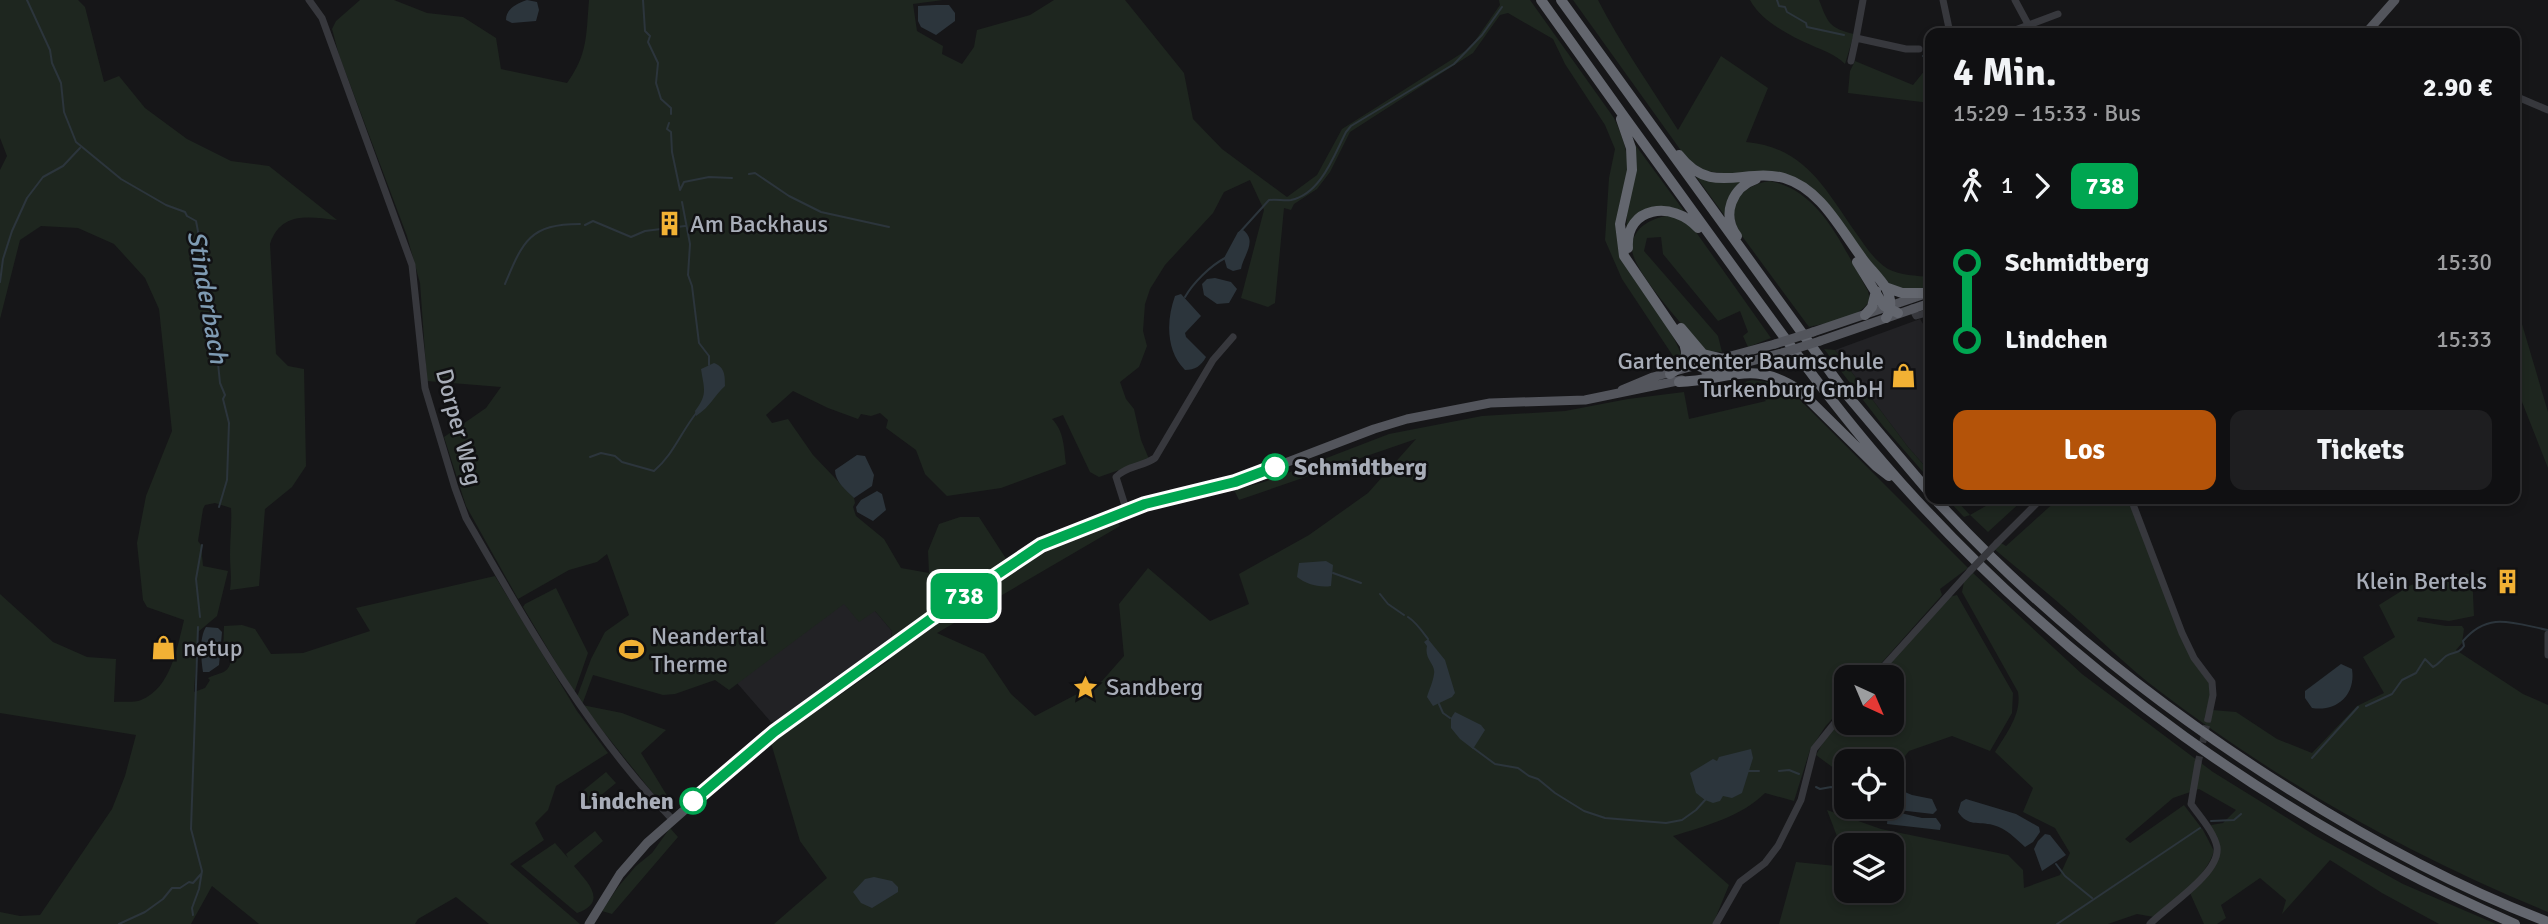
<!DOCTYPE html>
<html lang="de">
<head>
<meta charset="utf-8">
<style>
  body { margin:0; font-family:Signika,sans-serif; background:#1e1e20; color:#f1f3f6; height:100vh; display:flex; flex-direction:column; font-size:26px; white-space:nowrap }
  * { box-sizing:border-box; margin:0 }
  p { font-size:23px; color:#9c9d9f }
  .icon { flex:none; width:38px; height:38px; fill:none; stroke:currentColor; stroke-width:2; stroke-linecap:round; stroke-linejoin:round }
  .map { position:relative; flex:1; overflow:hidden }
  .details { position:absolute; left:1925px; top:28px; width:595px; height:476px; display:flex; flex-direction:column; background:#101012; border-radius:14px; box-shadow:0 4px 10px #0003,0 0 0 2px #303032 }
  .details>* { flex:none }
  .badge { padding:0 14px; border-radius:10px; font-size:24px; line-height:46px }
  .needle { width:46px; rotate:136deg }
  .fabs { position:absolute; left:1834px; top:665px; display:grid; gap:14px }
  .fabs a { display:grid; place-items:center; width:70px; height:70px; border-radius:14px; background:#101012; box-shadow:0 4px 10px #0003,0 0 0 2px #303032; font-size:35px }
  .map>.badge { position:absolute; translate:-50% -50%; box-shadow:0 0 0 4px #fff }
  .legs { display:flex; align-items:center; gap:10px; height:77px; padding:0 28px; font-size:23px }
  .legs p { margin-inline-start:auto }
  .summary { display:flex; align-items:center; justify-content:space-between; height:119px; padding:0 28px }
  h1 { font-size:38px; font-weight:700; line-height:52px }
  .action { display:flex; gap:14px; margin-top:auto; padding:14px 28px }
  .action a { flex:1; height:80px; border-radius:14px; background:#b45309; color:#fff; font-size:28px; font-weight:700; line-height:80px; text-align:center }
  .action a+a { background:#1e1e20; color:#f1f3f6 }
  ul { padding:0 28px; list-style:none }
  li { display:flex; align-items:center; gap:24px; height:77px; font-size:26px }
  li i { display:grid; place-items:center; width:10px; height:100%; margin:0 9px; background:currentColor }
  li i::after { content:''; width:18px; height:18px; margin:-9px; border:5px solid; border-radius:50%; background:#101012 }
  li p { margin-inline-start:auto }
  li:first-child i { background:linear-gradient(#0000 50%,currentColor 0) }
  li:last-child i { background:linear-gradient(currentColor 50%,#0000 0) }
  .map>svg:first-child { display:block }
</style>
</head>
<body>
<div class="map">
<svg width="2548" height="924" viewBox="0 0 2548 924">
  <rect width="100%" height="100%" fill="#161618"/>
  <path fill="#222225" d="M 1920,319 L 1930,335 L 1930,472 L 1908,447 L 1835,350 Z
    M 844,603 L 875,611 L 892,631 L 890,642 L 777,723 L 771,722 L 737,683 Z"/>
  <path fill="#1e261f" d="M 0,0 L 78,0 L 85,7 L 104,82 L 119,76 L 145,108 L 187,139 L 231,161 L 269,166 L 337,220 C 309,217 281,211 270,244 L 276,354 L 288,366 L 304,369 L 306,466 L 292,487 L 265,509 L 259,586 L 230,590 C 232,576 230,568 230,555 C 230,539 232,524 231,508 L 215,503 L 205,505 L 203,509 L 198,541 L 201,545 L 203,566 L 228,571 L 217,616 L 198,632 L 194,692 L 205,688 L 210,680 L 208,678 C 223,671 229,675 232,656 L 223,656 L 224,626 L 242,625 L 255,629 L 271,654 L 303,653 L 370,631 L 356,608 L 495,576 L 577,711 L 608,753 L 556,786 L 548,810 L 535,823 L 544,840 L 510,864 L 580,924 L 489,924 L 456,897 L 418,919 L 415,924 L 259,924 L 212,886 L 191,924 L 0,924 L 0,912 L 20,916 L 40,915 L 112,809 L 125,776 L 136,735 L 0,713 L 0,594 L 53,642 L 87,657 L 116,659 L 114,702 C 122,701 134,703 141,700 C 171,688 177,648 184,620 L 147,607 L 143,600 L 137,543 L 146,496 L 172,431 L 159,309 L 145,278 L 114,244 L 78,228 L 41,226 L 20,240 L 0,319 L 0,170 L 7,156 L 0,138 Z
    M 360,0 L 394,0 L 427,13 L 463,17 L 496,38 L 501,69 L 567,83 C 588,54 586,35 589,0 L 943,0 L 913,4 L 917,31 L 943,46 L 942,54 L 962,64 L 974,47 L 977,30 L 1030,15 L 1054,0 L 1125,0 L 1184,73 L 1193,119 L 1222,149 L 1287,197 L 1317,175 L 1342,129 L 1470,48 L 1500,5 L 1499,0 L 1530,0 L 1614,118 C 1622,135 1628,151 1628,170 C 1627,182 1621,195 1619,207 C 1617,218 1617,233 1619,245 C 1625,280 1670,318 1682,357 L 1677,366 L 1673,356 L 1622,279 L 1605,240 L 1609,178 L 1615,149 L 1605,125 L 1565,64 L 1553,39 L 1508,13 L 1500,15 L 1473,53 L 1350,132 L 1330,172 L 1317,189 L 1294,204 L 1291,210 L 1284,208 L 1275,303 L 1268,307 L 1241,298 L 1264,210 L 1250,180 L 1224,192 L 1213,213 L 1165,265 L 1150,289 L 1145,304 L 1143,331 L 1147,346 L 1139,367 L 1120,382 L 1126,399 L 1134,409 L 1141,440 L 1149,459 L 1145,461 L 1099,477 L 1090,472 L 1063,415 L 1052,419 C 1064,431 1064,448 1066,464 L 1001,488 L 947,496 L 925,474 L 916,450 L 886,428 L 888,420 L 880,413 L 871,416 L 861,414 L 858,419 L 828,408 L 793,391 L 766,415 L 772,423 L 788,419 L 813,455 L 854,498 L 855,503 L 853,507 L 856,516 L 884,539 L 901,568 L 929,573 L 928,551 L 939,524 L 960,517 L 979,517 L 1014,571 L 1054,547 L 1118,522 L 1120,526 L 937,633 L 984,654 L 1011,694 L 1035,716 L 1102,681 L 1124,656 L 1119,604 L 1148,568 L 1210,621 L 1249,604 L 1239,574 L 1309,535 L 1368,493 L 1416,439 L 1239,500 L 1234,490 L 1264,482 L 1389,434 L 1482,416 L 1565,411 L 1628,399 L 1684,392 L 1689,419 L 1766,401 L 1745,382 L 1752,380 L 1784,384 L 1968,568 L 1940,589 L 1942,595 L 1869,677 L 1846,677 L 1846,703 L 1825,727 L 1810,750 L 1794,801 L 1765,793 C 1741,817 1705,826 1673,836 L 1729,885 L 1713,924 L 774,924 L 827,878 L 800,841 L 771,743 L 890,660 L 889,657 L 781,731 L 890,653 L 892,631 L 875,611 L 859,622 L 844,604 L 729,690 L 715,680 L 675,694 L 663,695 L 593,675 L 582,705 L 622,713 L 666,730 L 641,753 L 674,807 L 668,812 L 582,705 L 577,697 L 591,659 L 605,632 L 629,615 L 607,554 L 597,562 L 569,570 L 518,599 L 466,506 L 444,437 L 486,408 L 501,387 L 427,381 L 420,283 L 407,236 L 339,55 L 332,29 L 336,21 Z
    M 1573,0 L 1598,0 C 1621,45 1651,87 1678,130 L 1721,56 L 1768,88 L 1746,142 C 1805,147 1825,189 1856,233 C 1866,247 1874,260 1888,269 C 1900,275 1917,276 1930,277 L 1930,291 L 1894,289 L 1802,183 L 1705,171 L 1687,159 Z
    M 1750,0 L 1819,0 C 1828,23 1829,28 1854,34 L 1845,64 C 1835,54 1824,51 1811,45 C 1790,36 1761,21 1750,0 Z
    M 1855,61 L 1913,85 L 1930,64 L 1930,103 L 1848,93 L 1850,71 Z
    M 1631,139 L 1684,211 C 1649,200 1646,208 1626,234 Z
    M 1692,171 L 1746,180 L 1727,219 Z
    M 1770,181 C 1822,191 1844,250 1868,291 L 1870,300 C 1858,320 1830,322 1809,327 L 1739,232 C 1737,227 1734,220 1734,214 C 1732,194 1754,183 1770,181 Z
    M 1673,215 L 1691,225 L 1771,338 L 1748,347 L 1743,336 L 1748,332 L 1740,311 L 1718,321 L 1663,254 L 1661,237 L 1647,238 L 1644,251 L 1718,336 L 1722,352 L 1705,351 C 1688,331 1634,273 1632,250 C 1631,226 1654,217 1673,215 Z
    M 2515,310 L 2522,324 L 2548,412 L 2548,468 L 2515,384 Z
    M 1824,349 L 1835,350 L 1908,447 L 1930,472 L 1930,480 L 1883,426 Z
    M 1947,499 L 1955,499 L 1970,515 L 1998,499 L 2024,499 L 1988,532 L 1970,515 L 1964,517 Z
    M 2058,499 L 2128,499 L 2180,634 L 2210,684 L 2212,710 L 2236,712 L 2277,739 L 2312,753 L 2357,706 L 2384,693 L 2363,657 L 2395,637 L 2379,605 L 2411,585 L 2472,573 L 2474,616 L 2449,621 L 2418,617 L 2417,621 L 2446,626 L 2462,626 L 2464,629 L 2462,643 L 2456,650 L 2523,694 L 2548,705 L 2548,912 C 2409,855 2277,781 2158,690 C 2129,668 2105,644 2078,620 C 2051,595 2021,572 1993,548 L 2001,543 L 2006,546 Z
    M 1973,573 L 2082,674 L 2213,772 L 2316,836 L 2403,884 L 2496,924 L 2439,924 L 2382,893 L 2330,860 L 2282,914 L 2286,900 L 2260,878 L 2221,905 L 2226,918 L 2217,924 L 2204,924 L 2190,893 L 2217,863 L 2211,825 L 2223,823 L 2236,810 L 2199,789 L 2173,798 L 2125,839 L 2130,843 L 2184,805 L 2203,830 L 2214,851 C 2205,879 2176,899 2154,917 L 2137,914 L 2108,924 L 1779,924 L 1796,862 L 1846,867 L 1846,891 L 1892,891 L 1892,845 L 1846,845 L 1846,860 L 1827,810 L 1881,829 L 2008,855 L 2023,870 L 2024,888 L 2060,875 L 2070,853 L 2055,828 L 2023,812 L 2033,788 L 1995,752 C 2006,734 2022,714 2018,692 L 1962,592 L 1964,582 Z
    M 556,588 L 588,653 L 574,693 L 523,607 L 525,604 Z
    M 1957,595 L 2013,693 L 2012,713 L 1990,751 L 1952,736 L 1909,751 L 1894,770 L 1892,771 L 1892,761 L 1846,761 L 1846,772 L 1835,769 L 1816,755 L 1830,730 L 1846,712 L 1846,723 L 1892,723 L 1892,677 L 1877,677 L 1949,597 Z
    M 606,772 L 616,783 L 588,806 L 579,794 Z
    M 670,828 L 678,837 L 612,914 L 602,911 L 618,887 L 636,866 L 652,853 Z
    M 595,831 L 603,841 L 574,866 C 587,882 609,902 577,913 L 521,866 L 555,843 L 568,858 L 566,854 Z"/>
  <path fill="#2c353c" d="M 527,0 L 537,2 L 539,10 L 536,21 L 512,23 L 506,20 C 506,9 516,4 527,0 Z
    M 936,5 L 949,5 L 955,13 L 955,21 L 936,35 L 921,27 L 918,21 L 918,6 Z
    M 1243,230 C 1258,241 1243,256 1241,269 L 1233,271 L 1227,268 L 1224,258 L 1238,232 Z
    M 1215,278 L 1231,282 L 1237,289 L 1229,303 L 1217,304 L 1204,295 L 1202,284 L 1207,279 Z
    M 1181,294 L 1201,316 L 1185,333 L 1186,337 L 1206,357 C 1201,366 1195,370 1185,370 C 1166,351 1166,321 1175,296 Z
    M 714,363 C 725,367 725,376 725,386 C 713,397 711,406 696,416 L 695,411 C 708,394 704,389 701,369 Z
    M 857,455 L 865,456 L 874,475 L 872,486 L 854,498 C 846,490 835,482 835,470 Z
    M 877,491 L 882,494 L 886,510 L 873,521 L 857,512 L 856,507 L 861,500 Z
    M 1326,561 L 1333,565 L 1331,586 C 1319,588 1306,584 1297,577 L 1299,563 Z
    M 206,627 L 218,628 L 222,632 L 219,665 L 209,672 L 203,672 C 201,659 199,638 206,627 Z
    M 1428,639 L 1445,660 L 1455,693 L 1452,697 L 1433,706 L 1427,697 C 1429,690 1433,682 1434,674 C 1436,664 1424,660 1427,646 L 1424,642 Z
    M 2341,664 L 2352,669 C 2356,695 2337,712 2312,708 L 2305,698 L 2305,691 Z
    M 1455,712 L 1481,725 L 1485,730 L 1473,749 L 1460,739 L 1451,728 L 1451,718 Z
    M 1751,749 L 1753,758 L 1742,793 L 1732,798 L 1723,796 L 1720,801 L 1713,803 L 1705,800 L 1696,793 L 1690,773 L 1713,759 L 1717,761 L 1719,757 Z
    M 1900,790 L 1912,795 L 1932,799 L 1937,810 L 1933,814 L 1898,810 L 1893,805 L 1895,792 Z
    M 1966,799 L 2016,814 L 2039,827 L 2040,832 L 2033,842 L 2025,847 C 2015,838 2006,828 1993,825 C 1978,821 1968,827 1958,812 L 1961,802 Z
    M 1892,811 L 1922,818 L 1936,818 L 1941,825 L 1940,830 L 1887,824 L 1888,813 Z
    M 2045,834 L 2050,835 L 2066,855 L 2042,871 L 2034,849 L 2038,841 Z
    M 874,877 L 892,881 L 898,887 L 898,892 L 872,908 L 861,903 L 853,892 L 865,879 Z"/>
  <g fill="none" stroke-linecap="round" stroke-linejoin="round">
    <path stroke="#2c353c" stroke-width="2" d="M 27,0 L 50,50 L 52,63 L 61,83 L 64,112 L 76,142 L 121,179 L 166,205 L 185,212 L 187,216 L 196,221 L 212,304 L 220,383 L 225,395 L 223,399 L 229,423 L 227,480 L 219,507
      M 643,0 L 645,31 L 650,36 L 648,42 L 658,63 L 656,83 L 661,99 L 671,108 L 671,114
      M 1777,0 L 1779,6 L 1785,7 L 1787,12 L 1806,23 L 1807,27 L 1844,35
      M 1923,56 L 1930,60
      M 669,123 L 667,129 L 671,132 L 672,152 L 680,190
      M 749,174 L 755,173 L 789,196 L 821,212 L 889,227
      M 680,190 L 684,182 L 709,177 L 732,178
      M 682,202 L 690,244 L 688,275 L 692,286 L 699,343 L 709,356 L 709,365
      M 585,225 L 593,221 L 631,237 L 645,231 L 685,226
      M 1240,232 L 1269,200 C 1276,199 1285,201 1291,200 C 1321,194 1334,155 1346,132 L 1351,126 L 1454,64 L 1482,35 L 1502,7
      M 0,282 L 3,259 L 12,231 L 27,198 L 43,177 L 63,166 L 80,148
      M 505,284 C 523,241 530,224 580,224
      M 1185,297 C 1193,283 1210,266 1225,258
      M 590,457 L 601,453 L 615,456 L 622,462 L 654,471 C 673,455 681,432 697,412
      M 1333,573 L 1361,583
      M 1380,594 L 1388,604 L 1404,615
      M 200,617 L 196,579 L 202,545
      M 1408,617 C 1416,622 1422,631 1428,639
      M 1439,704 L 1443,713 L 1450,718
      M 2366,706 L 2392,694 L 2402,680 L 2416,673 L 2425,659 L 2433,667 C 2439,664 2441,660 2446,656 C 2453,651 2458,655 2464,646 L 2463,641 C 2489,610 2515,624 2548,630
      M 1472,747 L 1495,764 L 1518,768 L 1529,776 L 1538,779 L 1555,793 L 1584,811 L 1605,818 L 1666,823 L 1682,820 L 1696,810 L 1706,799
      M 2312,758 L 2358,707
      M 1747,771 L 1759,771
      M 1779,771 L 1789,770 L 1799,774
      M 1816,787 L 1820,789 L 1831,787 L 1844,791 L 1846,794
      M 2211,821 L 2234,820 L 2241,814
      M 2056,864 L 2065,876 L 2092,898
      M 193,915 L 192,908 L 199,889 L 202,871 L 191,829 L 198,627
      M 119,924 L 145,912 L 163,899 L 172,888 L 180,888 L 189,882 L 193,883 L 201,874
      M 2057,924 L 2200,828"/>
    <path stroke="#333438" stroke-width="7" stroke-dasharray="7 3.5" stroke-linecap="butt" d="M 2198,763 L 2208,719"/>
    <path stroke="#37383d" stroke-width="7" d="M 309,0 L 322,18 L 412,265 L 425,388 L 455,488 L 466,518 C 527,624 587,731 672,819
      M 1863,0 L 1856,38 L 1906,49 L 1919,49
      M 1943,0 L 1950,33
      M 2015,0 L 2029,26
      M 2007,33 L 2058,14
      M 1851,61 L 1856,38
      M 2515,96 L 2548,110
      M 1912,308 L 1916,316 L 1930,312
      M 2131,499 L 2182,633 L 2194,658 L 2212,682 L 2213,695 L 2208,719
      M 1128,515 L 1116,477 C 1126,466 1142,467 1155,458 L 1213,360 L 1233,337
      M 1997,543 L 2041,499
      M 2548,634 L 2548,655
      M 1874,677 L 1970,571
      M 1716,924 L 1740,882 L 1765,863 L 1778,846 L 1801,800 L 1814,749 L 1846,709
      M 2150,924 C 2166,907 2221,873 2217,847 C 2214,832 2200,817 2191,804 L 2198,763"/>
    <path stroke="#53555c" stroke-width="9" d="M 2366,33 L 2395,0
      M 1813,332 L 1922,295
      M 1820,341 L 1930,303
      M 1706,373 L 1782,353
      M 1622,390 L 1653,377 L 1775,344
      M 589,924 L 620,874 L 647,843 L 763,741 L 932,618 L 1041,545 L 1145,504 L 1243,479 L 1374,429 L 1407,419 L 1490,403 L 1585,400 L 1682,380"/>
    <path stroke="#63666e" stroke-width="10" d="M 1541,0 C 1607,93 1674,186 1741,278 C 1792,348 1843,419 1902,484 C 2072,673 2282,823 2515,924
      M 1561,0 L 1847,395 L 1930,493
      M 1621,119 L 1631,148 L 1632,170 L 1620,224 L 1624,256 L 1699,366 L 1712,372
      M 1679,155 C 1711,197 1745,167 1784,178 C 1821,189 1840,229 1862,258 C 1869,268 1879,277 1886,288 C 1891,298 1892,309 1886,318
      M 1737,236 C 1721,215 1732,187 1756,179
      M 1628,248 C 1625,206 1673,200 1698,228
      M 1857,262 L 1884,306 L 1898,313
      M 1885,287 L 1902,293 L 1930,293
      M 1865,315 L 1872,307 L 1876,291
      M 1681,328 L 1703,354 L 1724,359
      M 1670,374 C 1681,367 1689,360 1685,347
      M 1679,382 C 1729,380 1752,359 1799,390 L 1876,466 L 1889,476
      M 1935,499 C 2040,613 2161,709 2292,791 C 2373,842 2459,888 2548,922"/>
    <path stroke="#37383d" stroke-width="7" d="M 1970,571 L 1997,543"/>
    <path stroke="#53555c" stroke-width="9" d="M 1775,344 L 1813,332
      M 1782,353 L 1820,341"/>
  </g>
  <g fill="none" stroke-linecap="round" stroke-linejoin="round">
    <defs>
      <path id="line-1" d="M 693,801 L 774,732 L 932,618 L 1041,545 L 1145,504 L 1235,482 L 1275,467"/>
    </defs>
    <use href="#line-1" stroke="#fff" stroke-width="16"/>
    <use href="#line-1" stroke="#00a651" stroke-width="10"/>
  </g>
  <defs>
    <symbol id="building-bare" viewBox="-9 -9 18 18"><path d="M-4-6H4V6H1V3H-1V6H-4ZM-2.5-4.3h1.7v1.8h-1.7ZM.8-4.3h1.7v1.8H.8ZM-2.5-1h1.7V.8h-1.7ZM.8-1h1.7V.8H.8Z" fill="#f2b134" stroke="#111113" stroke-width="2.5" paint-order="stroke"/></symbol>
    <symbol id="shop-bare" viewBox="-9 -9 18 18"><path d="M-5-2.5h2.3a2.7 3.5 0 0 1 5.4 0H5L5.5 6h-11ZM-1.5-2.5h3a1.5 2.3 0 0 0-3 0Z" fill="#f2b134" stroke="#111113" stroke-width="2.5" paint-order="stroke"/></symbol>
    <symbol id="stadium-bare" viewBox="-9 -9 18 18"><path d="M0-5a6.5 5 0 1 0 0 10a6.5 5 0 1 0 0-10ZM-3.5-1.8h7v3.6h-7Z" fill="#f2b134" stroke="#111113" stroke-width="2.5" paint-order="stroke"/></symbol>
    <symbol id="sight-bare" viewBox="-9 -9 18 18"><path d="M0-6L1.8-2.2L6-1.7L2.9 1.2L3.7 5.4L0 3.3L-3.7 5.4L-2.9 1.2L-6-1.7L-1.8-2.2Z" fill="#f2b134" stroke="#111113" stroke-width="2.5" paint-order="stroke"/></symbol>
  </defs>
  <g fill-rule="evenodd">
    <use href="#building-bare" x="652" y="206" width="35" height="35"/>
    <use href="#shop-bare" x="1886" y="358" width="35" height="35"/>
    <use href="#building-bare" x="2490" y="564" width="35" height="35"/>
    <use href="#shop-bare" x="146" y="630" width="35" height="35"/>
    <use href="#stadium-bare" x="614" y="632" width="35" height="35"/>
    <use href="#sight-bare" x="1068" y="670" width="35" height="35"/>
  </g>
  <g fill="#fff" stroke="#00a651" stroke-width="3.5">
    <circle cx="1275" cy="467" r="12"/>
    <circle cx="693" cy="801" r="12"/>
  </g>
  <g text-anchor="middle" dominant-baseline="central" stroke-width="5" stroke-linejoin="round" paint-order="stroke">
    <g font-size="24" fill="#a8adb8" stroke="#111113" text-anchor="start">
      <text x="690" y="224">Am Backhaus</text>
      <text x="1884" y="361" text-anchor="end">Gartencenter Baumschule<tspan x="1884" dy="28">Turkenburg GmbH</tspan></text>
      <text x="2487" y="581" text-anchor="end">Klein Bertels</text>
      <text x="651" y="636">Neandertal<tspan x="651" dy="28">Therme</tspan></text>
      <text x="183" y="648">netup</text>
      <text x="1106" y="687">Sandberg</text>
    </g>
    <g font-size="24" fill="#a8adb8" stroke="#111113">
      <text transform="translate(459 427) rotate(75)">Dorper Weg</text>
    </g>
    <g font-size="24" font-weight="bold" fill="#a8adb8" stroke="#111113" text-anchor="start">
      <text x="1294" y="467">Schmidtberg</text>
      <text x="674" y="801" text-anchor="end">Lindchen</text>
    </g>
    <g font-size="26" font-style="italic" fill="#7f9bb3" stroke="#111113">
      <text transform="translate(207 297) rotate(80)">Stinderbach</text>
    </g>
  </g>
</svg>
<div class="fabs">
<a><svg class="needle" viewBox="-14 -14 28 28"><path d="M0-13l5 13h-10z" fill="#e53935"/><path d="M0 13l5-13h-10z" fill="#9c9d9f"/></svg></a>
<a><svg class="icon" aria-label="locate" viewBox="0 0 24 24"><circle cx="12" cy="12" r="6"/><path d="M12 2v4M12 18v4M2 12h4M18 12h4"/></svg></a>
<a><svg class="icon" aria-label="layers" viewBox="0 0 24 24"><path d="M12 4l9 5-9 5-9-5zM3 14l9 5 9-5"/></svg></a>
</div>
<b class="badge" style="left:964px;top:596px;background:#00a651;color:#fff">738</b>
<section class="details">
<div class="summary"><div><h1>4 Min.</h1><p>15:29 – 15:33 · Bus</p></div><b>2.90 €</b></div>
<div class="legs"><svg class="icon" aria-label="walk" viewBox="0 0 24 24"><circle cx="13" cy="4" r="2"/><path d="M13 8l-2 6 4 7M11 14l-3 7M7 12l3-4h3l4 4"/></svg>1<svg class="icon" aria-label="forward" viewBox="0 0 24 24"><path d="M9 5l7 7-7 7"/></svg><b class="badge" style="background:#00a651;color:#fff">738</b></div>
<ul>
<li><i style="color:#00a651"></i><b>Schmidtberg</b><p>15:30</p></li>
<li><i style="color:#00a651"></i><b>Lindchen</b><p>15:33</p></li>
</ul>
<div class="action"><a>Los</a><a>Tickets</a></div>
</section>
</div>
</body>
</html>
